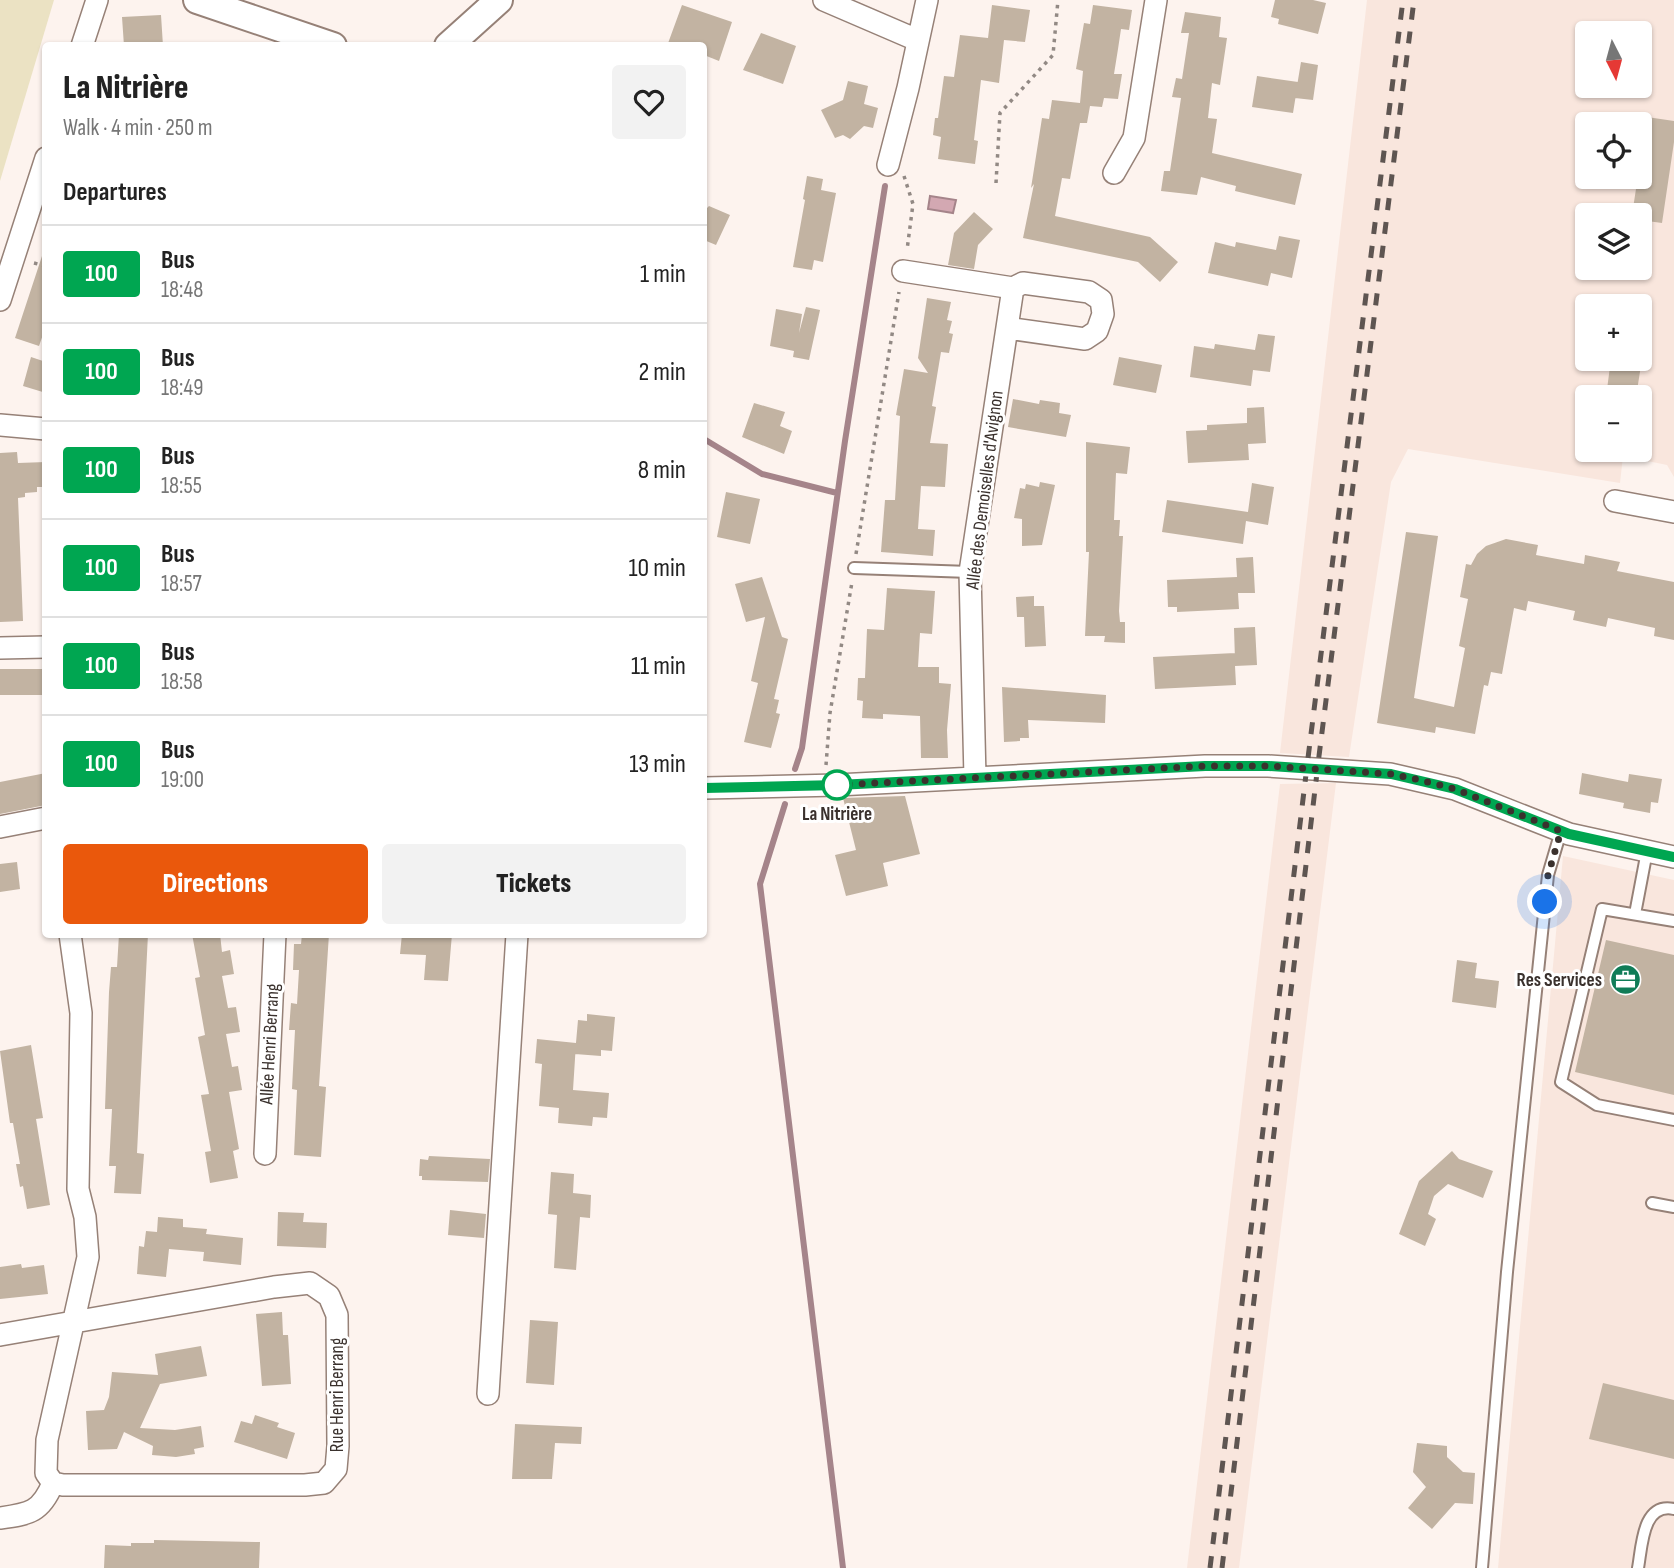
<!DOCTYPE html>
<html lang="en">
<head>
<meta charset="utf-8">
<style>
  body { margin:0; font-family:"Sofia Sans Condensed",sans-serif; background:#f2f2f2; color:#222; height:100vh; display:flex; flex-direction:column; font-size:26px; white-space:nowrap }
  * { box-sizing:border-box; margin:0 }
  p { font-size:23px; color:#767676 }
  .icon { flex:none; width:38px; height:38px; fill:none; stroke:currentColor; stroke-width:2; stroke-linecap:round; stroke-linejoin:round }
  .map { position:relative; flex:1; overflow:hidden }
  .panel { position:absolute; left:42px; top:42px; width:665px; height:896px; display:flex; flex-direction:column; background:#fff; border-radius:7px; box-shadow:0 2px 5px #0004 }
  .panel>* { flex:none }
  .badge { padding:0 14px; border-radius:5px; font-size:24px; line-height:46px }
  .needle { width:46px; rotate:174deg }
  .fabs { position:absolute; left:1575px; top:21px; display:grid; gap:14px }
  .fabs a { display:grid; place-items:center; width:77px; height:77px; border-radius:7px; background:#fff; box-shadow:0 2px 5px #0004; font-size:35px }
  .you { position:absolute; width:35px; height:35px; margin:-18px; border:5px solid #fff; border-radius:50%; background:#1a73e8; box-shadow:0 0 0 10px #1a73e833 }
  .map>.badge { position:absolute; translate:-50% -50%; box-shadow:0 0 0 4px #fff }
  h2 { padding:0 21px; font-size:26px; line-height:63px }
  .round { display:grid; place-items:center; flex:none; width:74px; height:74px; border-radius:7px; background:#f2f2f2 }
  .headline { display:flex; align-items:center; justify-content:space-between; height:119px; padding:0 21px }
  h1 { font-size:33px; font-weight:800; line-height:52px }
  .cta { display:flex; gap:14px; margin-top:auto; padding:14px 21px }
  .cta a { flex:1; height:80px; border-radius:7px; background:#ea580c; color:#fff; font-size:28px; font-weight:800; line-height:80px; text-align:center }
  .cta a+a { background:#f2f2f2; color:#222 }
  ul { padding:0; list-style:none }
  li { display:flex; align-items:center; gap:21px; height:98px; padding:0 21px; border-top:2px solid #e0e0e0 }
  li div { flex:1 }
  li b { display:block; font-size:26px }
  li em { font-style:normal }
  li .badge { min-width:77px; font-weight:700; text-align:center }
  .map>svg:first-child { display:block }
</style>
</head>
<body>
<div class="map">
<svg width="1674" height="1568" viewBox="0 0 1674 1568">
  <rect width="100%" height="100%" fill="#fdf3ee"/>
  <path fill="#f9e6dd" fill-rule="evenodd" d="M 1367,0 L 1674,0 L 1674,477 L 1667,465 L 1623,456 L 1620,483 L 1408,449 L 1391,482 L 1349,757 L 1280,753 ZM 1587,33 L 1640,33 L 1640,86 L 1587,86 ZM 1587,124 L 1640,124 L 1640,177 L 1587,177 ZM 1587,215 L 1640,215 L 1640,268 L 1587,268 ZM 1587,306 L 1640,306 L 1640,359 L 1587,359 ZM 1587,397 L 1640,397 L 1640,450 L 1587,450 Z
    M 1336,783 L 1239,1568 L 1187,1568 L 1280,784 Z
    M 1563,856 L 1674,880 L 1674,1568 L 1498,1568 Z"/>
  <path fill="#ebe2c3" d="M 0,0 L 54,0 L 0,181 Z"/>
  <path fill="#d3a8b2" stroke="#a5848a" stroke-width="2" d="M 930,196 L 956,200 L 953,213 L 928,209 Z"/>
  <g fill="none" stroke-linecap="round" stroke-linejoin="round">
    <path stroke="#a5848a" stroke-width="6" d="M 704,439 L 762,474 L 837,493
      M 795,769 L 802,748 L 845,441 L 885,186
      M 785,804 L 760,884 L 843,1568"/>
  </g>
  <path fill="#c2b3a2" d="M 1275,0 L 1313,0 L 1326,3 L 1318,34 L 1278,24 L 1279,19 L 1271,17 Z
    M 682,5 L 732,22 L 719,61 L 704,55 L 704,46 L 667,46 Z
    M 992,5 L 1030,10 L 1025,42 L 1004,40 L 999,83 L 981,80 L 974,140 L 978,141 L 975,164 L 938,159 L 941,137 L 933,135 L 935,118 L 938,118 L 944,76 L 954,77 L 960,35 L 988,38 Z
    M 1093,5 L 1132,10 L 1129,30 L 1121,29 L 1118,49 L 1114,74 L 1122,74 L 1118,99 L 1104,98 L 1102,107 L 1090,106 L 1087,123 L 1080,123 L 1070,179 L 1062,178 L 1055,216 L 1150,237 L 1178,262 L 1160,282 L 1138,262 L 1023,238 L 1034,184 L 1031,188 L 1042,118 L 1049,119 L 1052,100 L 1080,103 L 1083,71 L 1076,69 L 1084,23 L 1090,24 Z
    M 1185,12 L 1221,17 L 1219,37 L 1227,38 L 1220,85 L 1212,83 L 1208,118 L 1217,119 L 1212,153 L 1302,174 L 1295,205 L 1235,191 L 1236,186 L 1201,177 L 1197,195 L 1161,191 L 1164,171 L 1170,171 L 1181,98 L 1172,97 L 1176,78 L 1182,79 L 1189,33 L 1181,33 Z
    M 161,15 L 163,46 L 124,46 L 122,17 Z
    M 761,33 L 796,46 L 783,84 L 743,70 Z
    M 1301,62 L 1318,65 L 1313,100 L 1295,98 Z
    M 1257,76 L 1298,82 L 1293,113 L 1252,107 Z
    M 848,81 L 868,86 L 864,104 L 878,108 L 873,128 L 864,126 L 850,139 L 843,135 L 835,138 L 821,110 L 843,100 Z
    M 1647,117 L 1674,121 L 1674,142 L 1662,223 L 1640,220 L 1640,215 L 1632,215 Z
    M 807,176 L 823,179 L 821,190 L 836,193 L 823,262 L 814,260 L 812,270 L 793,267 L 805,200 L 803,199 Z
    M 709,206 L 730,215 L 716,245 L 704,240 L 704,211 Z
    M 974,212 L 993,229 L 978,245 L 974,269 L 948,265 L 954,233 Z
    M 1279,236 L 1300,240 L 1292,278 L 1271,273 L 1268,286 L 1208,273 L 1215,242 L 1235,247 L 1236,242 L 1276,250 Z
    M 42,256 L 46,256 L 46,326 L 39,346 L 15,338 Z
    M 927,298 L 951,302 L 947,320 L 952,321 L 949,333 L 953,334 L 949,353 L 941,352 L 932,406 L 936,407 L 930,443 L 948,444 L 945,487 L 921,486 L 918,529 L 935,530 L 933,556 L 881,552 L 885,500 L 895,500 L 900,416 L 896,415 L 904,369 L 928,373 L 918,358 Z
    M 806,307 L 820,310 L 809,360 L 793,357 L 794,351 L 770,346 L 776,309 L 802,314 L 799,333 Z
    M 1258,334 L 1275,336 L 1270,372 L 1253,370 L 1251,386 L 1190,377 L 1194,346 L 1214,349 L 1215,344 L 1255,350 Z
    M 31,357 L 46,362 L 46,393 L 23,386 Z
    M 1119,357 L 1162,365 L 1156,393 L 1113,385 Z
    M 1611,359 L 1642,359 L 1636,397 L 1606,397 Z
    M 1013,399 L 1039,404 L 1040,400 L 1060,403 L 1059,413 L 1071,415 L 1066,437 L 1008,427 Z
    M 754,403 L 785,412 L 780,426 L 792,431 L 784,454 L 742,437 Z
    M 1264,407 L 1266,443 L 1248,444 L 1249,460 L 1188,463 L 1186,431 L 1207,430 L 1207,425 L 1247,423 L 1247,408 Z
    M 1086,442 L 1130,447 L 1127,474 L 1116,473 L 1114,520 L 1120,520 L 1119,536 L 1123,536 L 1119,611 L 1120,622 L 1125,622 L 1125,643 L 1104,642 L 1105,636 L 1085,636 L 1089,552 L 1086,552 Z
    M 17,452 L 18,463 L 46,462 L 46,487 L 37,487 L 37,492 L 25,493 L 25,497 L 18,498 L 23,621 L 0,622 L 0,453 Z
    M 1040,482 L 1055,485 L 1042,545 L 1022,546 L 1022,519 L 1014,518 L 1020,488 L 1025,489 L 1026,484 L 1039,487 Z
    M 1252,483 L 1274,487 L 1268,525 L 1246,521 L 1243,544 L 1162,532 L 1167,500 L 1248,512 L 1247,519 Z
    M 726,492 L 760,499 L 750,544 L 717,537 Z
    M 1406,532 L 1438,536 L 1414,698 L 1454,707 L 1465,648 L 1459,646 L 1468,599 L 1460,597 L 1466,564 L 1471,565 L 1477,554 L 1486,546 L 1506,539 L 1538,545 L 1536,555 L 1584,564 L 1585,555 L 1620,562 L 1617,571 L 1674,582 L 1674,640 L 1654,636 L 1655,628 L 1608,618 L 1606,627 L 1573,620 L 1575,611 L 1528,601 L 1526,611 L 1514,608 L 1502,674 L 1491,672 L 1488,686 L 1484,685 L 1475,734 L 1436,727 L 1435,733 L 1377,723 Z
    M 1253,557 L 1255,593 L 1238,593 L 1239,609 L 1177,612 L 1177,607 L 1168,607 L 1167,580 L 1237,577 L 1236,558 Z
    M 762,577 L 782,637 L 788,639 L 774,699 L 779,700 L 776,713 L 780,714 L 771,748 L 744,742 L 758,683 L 751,681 L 765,617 L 746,622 L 735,584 Z
    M 887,588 L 935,591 L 932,634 L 920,633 L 918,667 L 939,667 L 939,683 L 951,684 L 947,730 L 948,758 L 921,758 L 920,716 L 883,714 L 883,719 L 862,718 L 863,701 L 857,700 L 858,678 L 865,678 L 867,629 L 884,630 Z
    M 1034,596 L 1034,606 L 1044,606 L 1046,646 L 1025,647 L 1024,617 L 1017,617 L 1016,597 Z
    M 1255,627 L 1257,665 L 1235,666 L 1236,685 L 1155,689 L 1153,657 L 1235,653 L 1235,660 L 1234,628 Z
    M 0,669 L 46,669 L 46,695 L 0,695 Z
    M 1002,687 L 1106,695 L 1105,723 L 1028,720 L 1029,738 L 1020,738 L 1020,741 L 1004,742 Z
    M 46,773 L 46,805 L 0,814 L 0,782 Z
    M 1582,773 L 1628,782 L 1629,774 L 1662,779 L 1658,803 L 1651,802 L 1650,813 L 1623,808 L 1624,803 L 1579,794 Z
    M 905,796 L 920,854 L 883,863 L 888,886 L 846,896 L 835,855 L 856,850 L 843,798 Z
    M 17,862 L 20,889 L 0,892 L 0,864 Z
    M 119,934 L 148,934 L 137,1153 L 144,1154 L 141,1194 L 114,1193 L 116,1166 L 109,1166 L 112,1109 L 105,1109 L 109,992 L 111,967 L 117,967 Z
    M 192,934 L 220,934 L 222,952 L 230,950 L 234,974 L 222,976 L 228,1008 L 236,1007 L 240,1032 L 226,1034 L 232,1067 L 238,1066 L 242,1090 L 229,1092 L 239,1149 L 233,1151 L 238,1178 L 210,1183 L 205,1152 L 211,1151 L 201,1095 L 209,1094 L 198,1037 L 205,1035 L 195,978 L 200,977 Z
    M 302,934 L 329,934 L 319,1086 L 326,1087 L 321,1157 L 294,1155 L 297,1090 L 292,1089 L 295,1030 L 289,1030 L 291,1003 L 297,1004 L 299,970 L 293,970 L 294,944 L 301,944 Z
    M 402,934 L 452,934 L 448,981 L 424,980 L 426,955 L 400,954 Z
    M 1606,940 L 1674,955 L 1674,1095 L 1575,1072 Z
    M 1457,960 L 1477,963 L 1475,978 L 1499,981 L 1496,1008 L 1452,1002 Z
    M 587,1014 L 615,1017 L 612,1051 L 601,1050 L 601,1056 L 575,1054 L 578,1020 L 587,1021 Z
    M 537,1039 L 576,1043 L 573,1090 L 609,1093 L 607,1118 L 593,1117 L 592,1126 L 558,1123 L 559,1108 L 539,1106 L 542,1064 L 535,1063 Z
    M 31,1045 L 43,1118 L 36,1119 L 50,1205 L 27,1209 L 23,1186 L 20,1187 L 16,1164 L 20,1164 L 13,1123 L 10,1123 L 0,1051 Z
    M 1452,1151 L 1459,1159 L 1493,1171 L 1483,1198 L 1448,1184 L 1434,1196 L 1428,1214 L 1436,1219 L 1425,1246 L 1399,1234 L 1419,1181 Z
    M 429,1156 L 490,1159 L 488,1182 L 422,1180 L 422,1176 L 419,1176 L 420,1159 L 428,1160 Z
    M 551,1172 L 574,1174 L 573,1193 L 591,1195 L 590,1218 L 580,1217 L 576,1270 L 554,1268 L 557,1215 L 548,1214 Z
    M 450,1210 L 486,1214 L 484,1238 L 448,1235 Z
    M 278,1212 L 304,1213 L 303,1222 L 327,1223 L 326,1248 L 277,1246 Z
    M 158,1217 L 183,1219 L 183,1227 L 207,1229 L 206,1234 L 243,1238 L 241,1265 L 203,1261 L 204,1252 L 169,1249 L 166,1277 L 137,1274 L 139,1246 L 144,1247 L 146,1231 L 157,1232 Z
    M 21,1264 L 22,1268 L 44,1265 L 48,1294 L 0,1299 L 0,1267 Z
    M 282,1312 L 283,1335 L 288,1335 L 291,1384 L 262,1386 L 256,1314 Z
    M 530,1320 L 558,1322 L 554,1385 L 526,1383 Z
    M 201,1346 L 207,1376 L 160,1384 L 140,1428 L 175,1430 L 201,1426 L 204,1447 L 194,1449 L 195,1454 L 176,1457 L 152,1455 L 153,1446 L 124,1432 L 117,1449 L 88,1450 L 86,1411 L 104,1410 L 109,1397 L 112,1372 L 158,1375 L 155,1354 Z
    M 1603,1383 L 1674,1400 L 1674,1459 L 1589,1439 Z
    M 255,1415 L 279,1423 L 277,1427 L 295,1433 L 287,1459 L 234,1442 L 241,1421 L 252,1424 Z
    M 515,1424 L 582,1427 L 581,1444 L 555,1443 L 552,1479 L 512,1479 Z
    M 1417,1443 L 1447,1446 L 1447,1457 L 1463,1472 L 1475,1473 L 1473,1504 L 1455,1503 L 1432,1529 L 1408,1508 L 1426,1487 L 1413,1472 Z
    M 154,1540 L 260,1542 L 259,1568 L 104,1568 L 105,1545 L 131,1546 L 131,1543 L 154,1543 Z"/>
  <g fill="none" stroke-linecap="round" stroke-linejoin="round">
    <defs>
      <path id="service" d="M 854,568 L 970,572
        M 1635,914 L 1647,851
        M 1674,921 L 1602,909 L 1561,1082 L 1597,1105 L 1674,1120
        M 1652,1203 L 1674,1207
        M 1482,1568 L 1507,1272 L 1548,875 L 1561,831
        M 1638,1568 C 1642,1547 1642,1502 1674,1509"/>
      <path id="minor" d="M 824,0 L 917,40
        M 82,46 L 97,0
        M 888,165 L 908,88 L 927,0
        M 1114,173 L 1134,138 L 1156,0
        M 903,271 L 1013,288
        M 0,300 L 46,158
        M 0,425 L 46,429
        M 1615,501 L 1674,512
        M 0,648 L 46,647
        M 975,778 L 970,572 L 1013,288 L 1023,283 L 1089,292 L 1101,300 L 1103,314 L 1097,331 L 1085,339 L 1007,328
        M 704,788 L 837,785 L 1205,766 L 1268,766 L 1390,774 L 1455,789 L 1569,834 L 1674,857
        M 0,827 L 46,818
        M 265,1154 L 275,934
        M 0,1335 L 274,1287 L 310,1283 L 329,1296 L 337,1315 L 338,1446 L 336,1469 L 324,1483 L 305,1485 L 63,1485 L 53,1483 L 46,1473 L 47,1440 L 88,1257 L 85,1217 L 78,1189 L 81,1013 L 70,934
        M 488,1394 L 517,934
        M 0,1518 C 30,1514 41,1512 53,1483"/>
      <path id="tertiary" d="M 197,0 L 333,46
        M 448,46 L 499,0"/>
    </defs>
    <use href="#service" stroke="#968177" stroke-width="14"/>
    <use href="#minor" stroke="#968177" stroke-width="24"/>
    <use href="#tertiary" stroke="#968177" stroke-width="30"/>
    <path stroke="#928984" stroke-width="3.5" stroke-dasharray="3.5 5" stroke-linecap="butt" d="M 904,176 L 913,204 L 907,250
      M 996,183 L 1000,113 L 1053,55 L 1058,0
      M 34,263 L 46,266
      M 856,554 L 899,292
      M 826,765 L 830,713 L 852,582"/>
    <use href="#service" stroke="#fff" stroke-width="10"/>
    <use href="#minor" stroke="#fff" stroke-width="21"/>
    <use href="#tertiary" stroke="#fff" stroke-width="26"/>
    <path stroke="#5e5551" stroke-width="5" stroke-dasharray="12 12" stroke-linecap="butt" d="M 1210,1568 L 1308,758 L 1403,0
      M 1222,1568 L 1319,756 L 1414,0"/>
  </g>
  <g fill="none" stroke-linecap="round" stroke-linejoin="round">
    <defs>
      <path id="line" d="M 704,788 L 838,785 L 1205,766 L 1269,766 L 1391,774 L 1455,789 L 1569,834 L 1674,857"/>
    </defs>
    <use href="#line" stroke="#fff" stroke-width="16"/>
    <use href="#line" stroke="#00a651" stroke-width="10"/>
    <path stroke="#3a312d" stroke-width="7" stroke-dasharray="0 12.6" d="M 837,785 L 1205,766 L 1269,766 L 1391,774 L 1420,780 L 1455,789 L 1561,831 L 1548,875 L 1545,902"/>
  </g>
  <defs>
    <symbol id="office-disc" viewBox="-11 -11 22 22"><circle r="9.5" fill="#107c57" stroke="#fff"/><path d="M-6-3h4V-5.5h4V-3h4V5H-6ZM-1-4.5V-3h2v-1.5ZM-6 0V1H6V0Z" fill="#fff"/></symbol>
  </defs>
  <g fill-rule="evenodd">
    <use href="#office-disc" x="1608" y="962" width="35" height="35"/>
  </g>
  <circle fill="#fff" stroke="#00a651" stroke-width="3.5" cx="837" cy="785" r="14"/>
  <g text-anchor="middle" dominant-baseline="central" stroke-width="6" stroke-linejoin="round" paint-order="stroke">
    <g font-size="19" fill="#3a312d" stroke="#fff">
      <text transform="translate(985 490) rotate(-83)">Allée des Demoiselles d'Avignon</text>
      <text transform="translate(270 1044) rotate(-87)">Allée Henri Berrang</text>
      <text transform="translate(337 1395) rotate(-90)">Rue Henri Berrang</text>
    </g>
    <g font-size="19" font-weight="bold" fill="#3a312d" stroke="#fff">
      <text x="837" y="814">La Nitrière</text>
    </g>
    <g font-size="19" font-weight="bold" fill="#3a312d" stroke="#fff" text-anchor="end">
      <text x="1602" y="980">Res Services</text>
    </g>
  </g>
</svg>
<div class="fabs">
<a><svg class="needle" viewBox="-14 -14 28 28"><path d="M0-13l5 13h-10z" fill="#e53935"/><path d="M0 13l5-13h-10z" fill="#767676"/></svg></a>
<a><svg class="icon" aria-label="locate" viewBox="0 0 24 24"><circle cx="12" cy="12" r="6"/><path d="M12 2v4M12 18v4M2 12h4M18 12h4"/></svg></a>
<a><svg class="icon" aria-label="layers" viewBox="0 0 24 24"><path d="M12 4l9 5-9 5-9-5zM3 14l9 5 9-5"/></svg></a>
<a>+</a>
<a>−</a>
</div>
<div class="you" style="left:1545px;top:902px"></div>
<section class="panel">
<div class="headline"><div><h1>La Nitrière</h1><p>Walk · 4 min · 250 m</p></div><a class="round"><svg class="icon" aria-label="heart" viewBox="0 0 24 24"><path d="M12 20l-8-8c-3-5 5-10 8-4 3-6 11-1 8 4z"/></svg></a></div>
<h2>Departures</h2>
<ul>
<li><span class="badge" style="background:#00a651;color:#fff">100</span><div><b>Bus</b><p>18:48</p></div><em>1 min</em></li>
<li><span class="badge" style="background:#00a651;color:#fff">100</span><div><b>Bus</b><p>18:49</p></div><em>2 min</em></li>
<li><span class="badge" style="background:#00a651;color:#fff">100</span><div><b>Bus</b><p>18:55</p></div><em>8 min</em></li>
<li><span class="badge" style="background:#00a651;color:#fff">100</span><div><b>Bus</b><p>18:57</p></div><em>10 min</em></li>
<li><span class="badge" style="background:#00a651;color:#fff">100</span><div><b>Bus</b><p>18:58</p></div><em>11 min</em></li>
<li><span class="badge" style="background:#00a651;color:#fff">100</span><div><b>Bus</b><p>19:00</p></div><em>13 min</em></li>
</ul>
<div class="cta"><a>Directions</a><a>Tickets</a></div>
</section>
</div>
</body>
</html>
